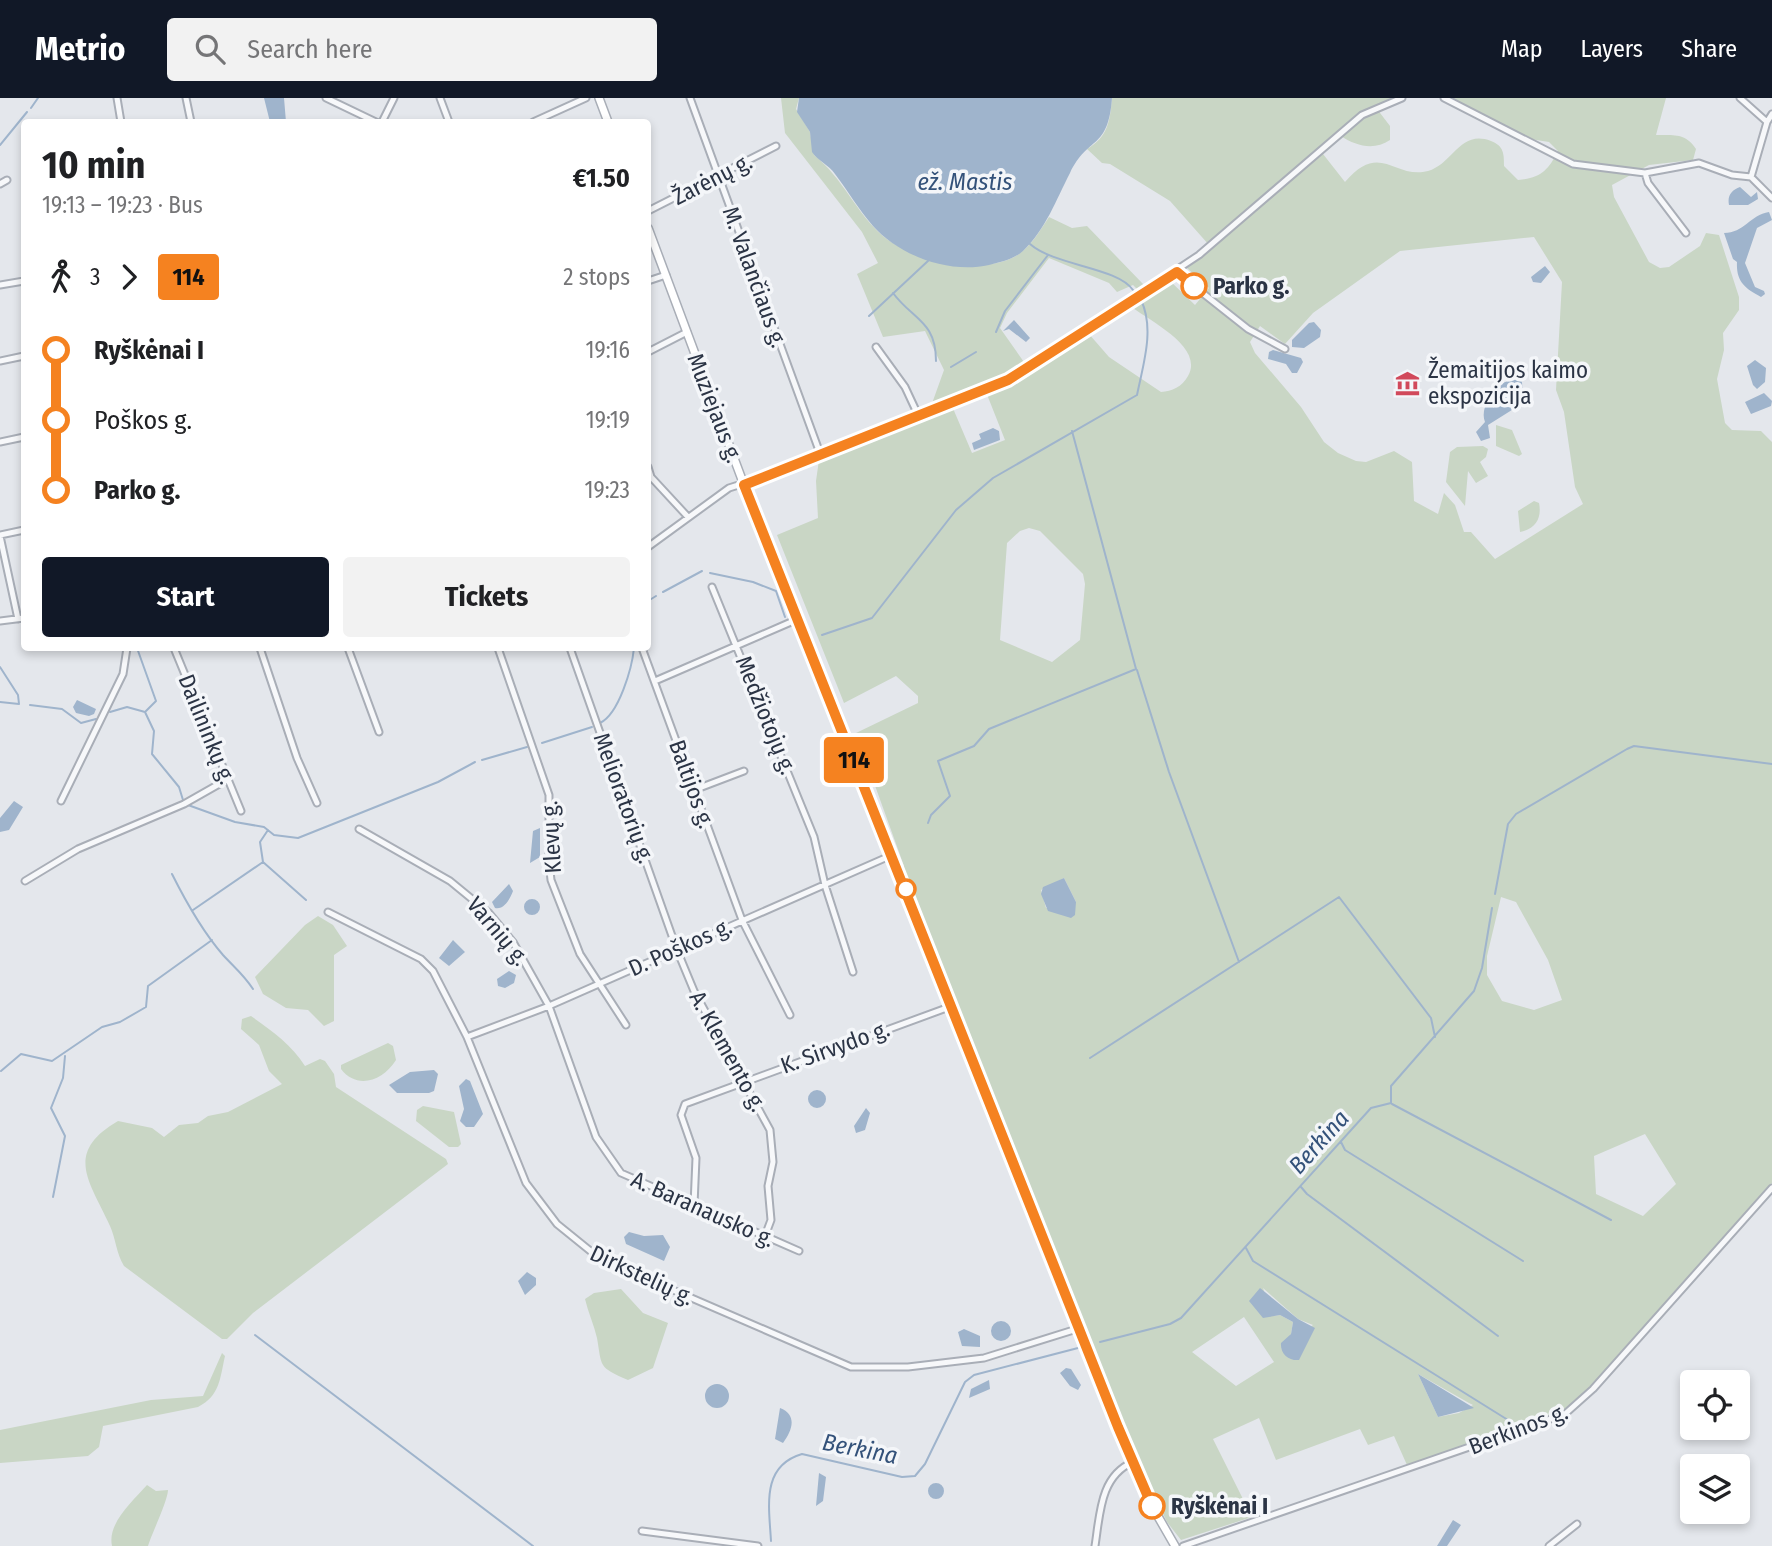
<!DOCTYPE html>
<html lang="en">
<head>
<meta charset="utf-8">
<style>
  body { margin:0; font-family:"Fira Sans Condensed",sans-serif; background:#f2f2f2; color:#202124; height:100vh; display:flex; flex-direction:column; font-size:26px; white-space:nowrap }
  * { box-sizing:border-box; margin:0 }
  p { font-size:23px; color:#757577 }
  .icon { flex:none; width:38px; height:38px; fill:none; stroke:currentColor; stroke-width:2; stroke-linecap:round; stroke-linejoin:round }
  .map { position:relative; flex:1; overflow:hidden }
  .sheet { position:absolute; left:21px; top:21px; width:630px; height:532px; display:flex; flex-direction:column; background:#fff; border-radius:7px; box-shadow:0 4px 10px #0003 }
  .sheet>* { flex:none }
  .badge { padding:0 14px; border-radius:5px; font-size:24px; line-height:46px }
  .tools { position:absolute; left:1680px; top:1272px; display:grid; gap:14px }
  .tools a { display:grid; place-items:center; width:70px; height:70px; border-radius:7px; background:#fff; box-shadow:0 4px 10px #0003; font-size:35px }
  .map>.badge { position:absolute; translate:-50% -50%; box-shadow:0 0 0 4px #fff }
  .legs { display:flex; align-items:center; gap:10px; height:77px; padding:0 21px; font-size:23px }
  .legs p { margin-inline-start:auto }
  .summary { display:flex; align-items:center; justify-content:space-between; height:119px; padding:0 21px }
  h1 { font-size:38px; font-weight:700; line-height:52px }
  .action { display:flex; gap:14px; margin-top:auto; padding:14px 21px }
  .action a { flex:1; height:80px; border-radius:7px; background:#111827; color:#fff; font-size:28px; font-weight:700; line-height:80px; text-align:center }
  .action a+a { background:#f2f2f2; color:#202124 }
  ul { padding:0 21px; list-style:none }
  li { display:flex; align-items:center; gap:24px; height:70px; font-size:26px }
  li i { display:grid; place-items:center; width:10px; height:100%; margin:0 9px; background:currentColor }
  li i::after { content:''; width:18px; height:18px; margin:-9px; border:5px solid; border-radius:50%; background:#fff }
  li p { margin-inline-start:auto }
  li:first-child i { background:linear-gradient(#0000 50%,currentColor 0) }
  li:last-child i { background:linear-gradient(currentColor 50%,#0000 0) }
  header { display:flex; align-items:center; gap:42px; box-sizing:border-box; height:98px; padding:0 35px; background:#111827; color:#fff }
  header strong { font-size:33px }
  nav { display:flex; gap:38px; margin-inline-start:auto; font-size:24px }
  .search { width:490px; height:63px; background:#f2f2f2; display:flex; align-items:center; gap:18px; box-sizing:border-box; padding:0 24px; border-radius:7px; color:#757577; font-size:26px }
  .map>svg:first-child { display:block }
</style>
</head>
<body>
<header>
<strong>Metrio</strong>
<div class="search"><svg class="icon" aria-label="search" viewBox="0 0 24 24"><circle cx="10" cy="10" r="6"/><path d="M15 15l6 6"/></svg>Search here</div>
<nav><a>Map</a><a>Layers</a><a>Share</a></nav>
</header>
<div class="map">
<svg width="1772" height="1448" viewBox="0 0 1772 1448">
  <rect width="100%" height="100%" fill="#e4e7ec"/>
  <path fill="#c9d6c5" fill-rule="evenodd" d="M 781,0 L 799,0 L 796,11 L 810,34 L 814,57 C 843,80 856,115 883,138 C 913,163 985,179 1019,156 C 1032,147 1041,131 1049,119 L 1072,130 L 1087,128 L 1144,187 L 1138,192 L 1133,187 L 1117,194 L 1109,185 L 1049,160 L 1007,215 L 1000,230 L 1026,267 L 984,289 L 930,311 L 944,272 L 925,233 L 883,239 L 857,176 L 878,165 L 862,134 L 785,35 Z
    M 1112,0 L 1396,0 L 1361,13 L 1209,147 L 1170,103 L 1110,66 L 1102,65 L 1087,51 C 1108,39 1110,23 1112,0 Z
    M 1452,0 L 1666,0 L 1656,37 C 1674,37 1686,35 1696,51 L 1693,62 L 1649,67 L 1612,87 L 1614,99 L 1649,164 L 1660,170 L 1669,169 L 1700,148 L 1706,135 L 1719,137 L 1739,199 L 1739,212 L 1723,235 L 1724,252 L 1717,281 L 1725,325 L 1732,332 L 1761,333 L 1772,344 L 1772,1085 L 1587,1293 L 1566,1312 L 1552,1319 L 1407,1367 L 1394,1338 L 1368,1347 L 1360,1331 L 1276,1362 L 1259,1320 L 1213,1341 L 1252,1419 L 1181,1442 L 1167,1424 L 1132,1351 L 900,770 L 904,768 L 856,635 L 918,605 L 918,598 L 896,578 L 844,605 L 777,437 L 818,420 L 816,383 L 819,362 L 952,308 L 972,355 L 1005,342 L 986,294 L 1020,279 L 1089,236 L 1109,259 L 1161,294 C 1172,293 1182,289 1188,278 C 1205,248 1147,222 1129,207 L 1169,182 L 1195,207 L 1209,190 L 1187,170 L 1323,56 L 1345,84 C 1380,42 1395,82 1428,73 C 1453,66 1460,31 1491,43 C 1504,48 1504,56 1504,68 L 1518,82 C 1540,80 1548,73 1558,53 L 1549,44 L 1530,41 ZM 1534,139 L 1562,184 L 1556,292 L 1564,314 L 1575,389 L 1583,406 L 1495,461 L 1471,434 L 1464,434 L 1455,407 L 1444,395 L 1438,416 L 1414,403 L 1412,364 L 1394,353 L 1366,364 L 1356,363 L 1338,355 L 1324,344 L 1301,309 L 1255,255 L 1250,244 L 1260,228 L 1285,246 L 1313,215 L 1400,153 ZM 1029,430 L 1040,433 L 1083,476 L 1085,486 L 1080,542 L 1052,564 L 1000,542 L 1007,445 L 1020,433 ZM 1064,780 L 1076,804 L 1046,810 L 1041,792 ZM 1501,799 L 1516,804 L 1548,862 L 1562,902 L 1534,912 L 1502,903 L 1487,877 L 1487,858 ZM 1645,1036 L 1676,1086 L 1643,1118 L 1596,1096 L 1594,1058 ZM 1263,1190 L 1298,1221 L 1313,1227 L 1281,1251 L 1291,1236 L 1293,1224 L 1280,1217 L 1272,1218 ZM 1244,1219 L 1274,1264 L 1236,1288 L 1192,1254 ZM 1418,1276 L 1469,1305 L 1473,1307 L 1459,1315 L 1438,1319 Z
    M 1377,11 L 1390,28 L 1390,42 C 1374,53 1356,48 1341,38 Z
    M 1496,327 L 1512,332 L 1522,356 L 1519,358 L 1496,348 Z
    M 1483,348 L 1488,351 L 1486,359 L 1480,364 L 1488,378 L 1476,385 L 1468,373 L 1465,408 L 1446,384 L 1450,354 L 1457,349 Z
    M 1534,403 L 1539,405 C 1542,420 1536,431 1520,434 L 1518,413 Z
    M 318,818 L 333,827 L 347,848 L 334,857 L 334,923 L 324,928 L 308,912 L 286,910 L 263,896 L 255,879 L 305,827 Z
    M 251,918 C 272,933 291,946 305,968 L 320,961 L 325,963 L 334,976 L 336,989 L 446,1061 L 448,1066 L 253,1215 L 227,1241 L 222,1241 L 124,1168 C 116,1155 116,1141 110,1128 C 90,1084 63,1055 118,1023 L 152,1030 L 164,1039 L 179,1027 L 198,1025 L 208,1018 L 228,1014 L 282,986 L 269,973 L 259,947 L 241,931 L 242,921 Z
    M 388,945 L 393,948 L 396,962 C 383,983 357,992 341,971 L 341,967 Z
    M 423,1008 L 454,1014 L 461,1046 L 458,1049 L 449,1049 L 416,1023 L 417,1012 Z
    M 621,1191 L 643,1215 L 668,1225 L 653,1270 L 628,1282 C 598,1269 602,1269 597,1240 C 594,1227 588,1214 585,1201 L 594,1195 Z
    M 222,1255 L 225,1258 C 220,1280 220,1298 198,1309 L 103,1328 L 99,1349 L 88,1358 L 0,1365 L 0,1332 L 151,1302 L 203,1298 Z
    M 147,1387 L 156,1393 L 168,1392 C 168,1402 152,1435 148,1448 L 112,1448 C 107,1425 133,1403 147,1387 Z"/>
  <path fill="#9fb4cc" d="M 264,0 L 284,0 L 286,24 L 270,24 Z
    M 799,0 L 1112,0 C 1108,53 1088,37 1070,75 C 1056,102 1046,131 1023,153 C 1014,161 1001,164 989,167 C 949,176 900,158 873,128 C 859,112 848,93 835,76 C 829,67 818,63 812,54 L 810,34 L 797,14 Z
    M 1740,89 L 1751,99 L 1757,94 L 1758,101 L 1748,107 L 1729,107 C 1727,97 1732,92 1740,89 Z
    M 1769,114 L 1772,122 L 1757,130 L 1745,165 L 1755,189 L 1764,193 L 1765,196 L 1761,199 C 1744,190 1736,183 1737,164 L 1733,161 L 1724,135 C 1744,135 1750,117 1769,114 Z
    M 1545,168 L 1550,174 L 1541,185 L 1533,184 L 1531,179 Z
    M 1014,222 L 1030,240 L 1026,244 L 1009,231 L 1003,233 Z
    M 1314,224 L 1321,232 L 1320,239 L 1304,250 L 1292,249 L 1292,242 L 1309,225 Z
    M 1273,252 L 1301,260 L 1303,264 L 1297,275 L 1292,275 L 1286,266 L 1268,261 L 1269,254 Z
    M 1755,262 L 1766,270 L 1765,284 L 1757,291 L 1753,287 L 1747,268 Z
    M 1516,279 L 1522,284 L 1523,305 L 1488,327 L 1490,340 L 1481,343 L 1476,334 L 1485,324 C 1480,312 1490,296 1499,287 C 1503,284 1511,283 1516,279 Z
    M 1764,295 L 1772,303 L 1771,308 L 1751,316 L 1745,304 Z
    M 993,330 L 999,333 L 1000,342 L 974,352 L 972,345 L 981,341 L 979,336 Z
    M 77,602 L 96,611 L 94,616 L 89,618 L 76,615 L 73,609 Z
    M 14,703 L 23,709 L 9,732 L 0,734 L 0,720 Z
    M 540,730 L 540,759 L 530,765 L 533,733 Z
    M 1064,780 L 1076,804 L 1075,817 L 1071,820 L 1048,813 L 1041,796 L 1043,789 Z
    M 509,786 L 513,793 C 510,801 504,812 495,810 L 492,804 Z
    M524 809a8 8 0 1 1 16 0a8 8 0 1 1-16 0Z
    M 453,842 L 465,854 L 449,868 L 439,860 Z
    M 509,873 L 516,877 L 514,885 L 505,890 L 498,888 L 497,881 Z
    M 434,972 L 438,976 L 434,993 L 429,995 L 397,995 L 389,987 L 410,974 Z
    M 466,981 L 470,983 L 483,1016 L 474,1029 L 466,1029 L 460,1023 L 464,1011 L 459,988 Z
    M808 1001a9 9 0 1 1 18 0a9 9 0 1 1-18 0Z
    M 866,1010 L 870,1015 L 865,1032 L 856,1035 L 854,1028 Z
    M 629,1134 L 644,1138 L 663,1137 L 670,1149 L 664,1163 L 626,1146 L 624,1139 Z
    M 527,1174 L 536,1180 L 536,1187 L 525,1197 L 518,1183 Z
    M 1260,1190 L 1298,1221 L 1315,1230 L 1299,1262 C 1289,1263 1280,1256 1281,1245 L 1291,1236 L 1293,1224 L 1280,1217 L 1263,1220 L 1249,1203 Z
    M991 1233a10 10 0 1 1 20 0a10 10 0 1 1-20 0Z
    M 964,1231 L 980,1238 L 980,1249 L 962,1248 L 958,1234 Z
    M 1066,1270 L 1071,1271 L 1081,1287 L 1078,1292 L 1070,1288 L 1060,1275 Z
    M 1418,1276 L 1474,1310 L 1438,1319 Z
    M 989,1282 L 990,1291 L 969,1300 L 971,1291 Z
    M705 1298a12 12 0 1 1 24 0a12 12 0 1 1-24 0Z
    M 780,1310 C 798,1317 792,1333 783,1345 L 775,1341 Z
    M 819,1375 L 826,1379 L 823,1403 L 816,1408 Z
    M928 1393a8 8 0 1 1 16 0a8 8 0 1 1-16 0Z
    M 1453,1422 L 1461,1427 L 1447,1448 L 1437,1448 Z"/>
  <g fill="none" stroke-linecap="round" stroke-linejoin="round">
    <path stroke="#9fb4cc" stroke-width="2" d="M 31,10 L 38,0
      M 0,47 L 27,14
      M 1030,146 C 1055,168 1117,169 1133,192
      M 893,195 C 913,222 936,223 936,263
      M 869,218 L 929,162
      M 996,234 L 1005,213 L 1048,157
      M 951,269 L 976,254
      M 710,475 L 753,484 L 776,493 L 785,519
      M 663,494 L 702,473
      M 648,503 L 656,498
      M 822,537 L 872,520 L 956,412 L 993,380 L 1137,297 C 1143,267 1155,231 1141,202
      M 137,550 L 156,603 L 146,613
      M 0,569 L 18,597 L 19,606 L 0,604
      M 1137,572 L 1169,674 L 1239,864
      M 30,607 L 62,611 L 81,625 L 96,621
      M 110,614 L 127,609 L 145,614 L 154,633 L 152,656 L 179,689 L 183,702
      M 600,625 C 619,616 632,570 634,550
      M 542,645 L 592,629
      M 482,662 L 527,649
      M 188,707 L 235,724 L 264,729 L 274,737 L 298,740 L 438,684 L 475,664
      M 928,725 L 931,717 L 950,698 L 938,663 L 974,648 L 989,631 L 1136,571 L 1072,333
      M 263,764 L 306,802
      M 172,776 C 186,804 203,834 223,857 C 234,869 244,877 253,891
      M 1495,796 L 1508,726 L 1516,716 L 1627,651 L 1634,648 L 1772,666
      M 193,812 L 263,764 L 260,744 L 268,732
      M 1090,960 L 1339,799 L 1431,920 L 1435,939
      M 1,973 L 21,956 L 52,963 L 102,929 L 120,924 L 146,909 L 148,888 L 212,842
      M 1392,1006 L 1611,1122
      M 1341,1044 L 1345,1052 L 1523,1163
      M 1301,1089 L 1307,1096 L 1498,1238
      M 53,1099 L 65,1038 L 51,1010 L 63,980 L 65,958
      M 1246,1150 L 1253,1163 L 1516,1327
      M 255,1237 L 533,1448
      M 1100,1244 L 1170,1226 L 1181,1220 L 1371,1010 L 1391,1005 L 1391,988 L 1474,893 L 1482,870 L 1492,810
      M 771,1443 C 769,1408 761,1368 802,1356 L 902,1379 L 915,1378 L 925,1366 L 965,1284 L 974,1277 L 1078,1250"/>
    <defs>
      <path id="minor" d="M 117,0 L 121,24
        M 186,0 L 191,24
        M 326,0 L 376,24
        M 440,0 L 449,24
        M 690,0 L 821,358
        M 1444,0 L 1573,66 L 1645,75 L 1699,65 L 1732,77 L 1751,79 L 1772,100
        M 1740,0 L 1767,24
        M 382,24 L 394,0
        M 533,24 L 586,0
        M 1645,75 L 1648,85 L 1686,135
        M 1751,79 L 1767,24 L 1772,16
        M 0,86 L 7,82
        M 648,113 L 776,48
        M 1176,174 L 1248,231 L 1285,251
        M 648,183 L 666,177
        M 0,187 L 24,183
        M 876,249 L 905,289 L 919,319
        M 648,254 L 687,234
        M 0,263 L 24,258
        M 0,344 L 24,339
        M 648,369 L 651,379 L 688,419
        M 0,437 L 24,432
        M 0,438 L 18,521
        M 648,449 L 729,390 L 786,372 L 1018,277 L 1199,157 L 1362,17 L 1402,0
        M 712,489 L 814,739 L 825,787 L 853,874
        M 0,523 L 24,520
        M 174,550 L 241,713
        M 260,550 L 297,660 L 317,705
        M 348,550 L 379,634
        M 498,550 L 549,697 L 549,764 L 551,782 L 580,856 L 626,927
        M 570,550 L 677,852 L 694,893 L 770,1032 L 773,1064 L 768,1088 L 771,1122 L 765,1138
        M 642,550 L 742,822 L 790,917
        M 655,583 L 798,521
        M 694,692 L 744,673
        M 61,703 L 123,576 L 127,550
        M 359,731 L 450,783 L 489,815 L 513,844 L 549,908 L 596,1039 L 621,1075 L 799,1153
        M 25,783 L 78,751 L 184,706 L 228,681
        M 328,814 L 421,861 L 433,873 L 467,939 L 526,1085 L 557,1126 L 599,1160 L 851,1269 L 908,1269 L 984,1260 L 1080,1230
        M 467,939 L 549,908 L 892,757
        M 694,1107 L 696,1060 L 681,1017 L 685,1006 L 952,908
        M 642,1433 L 758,1448
        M 1095,1448 C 1100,1416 1100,1378 1133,1364
        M 1183,1448 L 1565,1316 L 1593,1291 L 1772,1090
        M 1549,1448 L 1577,1426"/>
      <path id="secondary" d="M 599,0 L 608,24
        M 648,130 L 744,387 L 1118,1330 L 1152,1408 L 1175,1448"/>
    </defs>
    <use href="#minor" stroke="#a9aeb7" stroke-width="9"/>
    <use href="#secondary" stroke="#a9aeb7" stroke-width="10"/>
    <use href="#minor" stroke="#f7f8fa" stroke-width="5"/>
    <use href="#secondary" stroke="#fff" stroke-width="7"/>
  </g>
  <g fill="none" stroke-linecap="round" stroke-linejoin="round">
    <defs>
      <path id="line-1" d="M 1152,1408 L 1118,1329 L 744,387 L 1008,282 L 1177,174 L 1194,188"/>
    </defs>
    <use href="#line-1" stroke="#fff" stroke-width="16"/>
    <use href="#line-1" stroke="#f58220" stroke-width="10"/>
  </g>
  <defs>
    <symbol id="museum-bare" viewBox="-9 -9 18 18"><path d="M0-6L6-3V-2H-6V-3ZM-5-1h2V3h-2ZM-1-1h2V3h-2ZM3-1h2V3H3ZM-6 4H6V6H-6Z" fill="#d1495b" stroke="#f4f6f9" stroke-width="2.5" paint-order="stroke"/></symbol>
  </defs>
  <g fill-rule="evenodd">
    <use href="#museum-bare" x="1390" y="268" width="35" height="35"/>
  </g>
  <g fill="#fff" stroke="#f58220" stroke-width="3.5">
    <circle cx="1194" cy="188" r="12"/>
    <circle cx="906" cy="791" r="9"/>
    <circle cx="1152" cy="1408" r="12"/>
  </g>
  <g text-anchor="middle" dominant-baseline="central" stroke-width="7" stroke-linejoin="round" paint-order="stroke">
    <g font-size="23" fill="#2b3445" stroke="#f4f6f9">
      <text transform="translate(712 81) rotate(-27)">Žarėnų g.</text>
      <text transform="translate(755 179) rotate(70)">M. Valančiaus g.</text>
      <text transform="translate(715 310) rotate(69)">Muziejaus g.</text>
      <text transform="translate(766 617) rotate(68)">Medžiotojų g.</text>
      <text transform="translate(207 631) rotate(68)">Dailininkų g.</text>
      <text transform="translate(692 686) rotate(70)">Baltijos g.</text>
      <text transform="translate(624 700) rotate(70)">Melioratorių g.</text>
      <text transform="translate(551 739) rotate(-93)">Klevų g.</text>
      <text transform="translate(498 833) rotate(50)">Varnių g.</text>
      <text transform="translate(680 849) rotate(-24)">D. Poškos g.</text>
      <text transform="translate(835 949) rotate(-20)">K. Sirvydo g.</text>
      <text transform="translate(728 953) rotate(61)">A. Klemento g.</text>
      <text transform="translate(703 1111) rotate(24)">A. Baranausko g.</text>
      <text transform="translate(642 1177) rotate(25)">Dirkstelių g.</text>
      <text transform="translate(1518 1331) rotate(-21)">Berkinos g.</text>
    </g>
    <g font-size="23" font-weight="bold" fill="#2b3445" stroke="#f4f6f9" text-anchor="start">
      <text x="1213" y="188">Parko g.</text>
      <text x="1171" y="1408">Ryškėnai I</text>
    </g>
    <g font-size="23" fill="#2b3445" stroke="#f4f6f9" text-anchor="start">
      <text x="1428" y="272">Žemaitijos kaimo<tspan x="1428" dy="26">ekspozicija</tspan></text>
    </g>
    <g font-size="24" font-style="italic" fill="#34527a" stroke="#f4f6f9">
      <text x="965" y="84">ež. Mastis</text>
      <text transform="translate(1319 1044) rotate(-48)">Berkina</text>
      <text transform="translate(860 1351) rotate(11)">Berkina</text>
    </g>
  </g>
</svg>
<div class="tools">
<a><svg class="icon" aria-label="locate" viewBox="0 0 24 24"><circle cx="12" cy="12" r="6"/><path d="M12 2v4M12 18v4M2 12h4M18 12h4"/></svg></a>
<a><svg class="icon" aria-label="layers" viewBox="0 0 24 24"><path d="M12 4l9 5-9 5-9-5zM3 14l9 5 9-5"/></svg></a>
</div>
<b class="badge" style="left:854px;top:662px;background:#f58220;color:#111">114</b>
<section class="sheet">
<div class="summary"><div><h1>10 min</h1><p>19:13 – 19:23 · Bus</p></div><b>€1.50</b></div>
<div class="legs"><svg class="icon" aria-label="walk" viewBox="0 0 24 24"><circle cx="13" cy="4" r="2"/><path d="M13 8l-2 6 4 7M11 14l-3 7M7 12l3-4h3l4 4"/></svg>3<svg class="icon" aria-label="forward" viewBox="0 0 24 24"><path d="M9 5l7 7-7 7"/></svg><b class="badge" style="background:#f58220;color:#111">114</b><p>2 stops</p></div>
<ul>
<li><i style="color:#f58220"></i><b>Ryškėnai I</b><p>19:16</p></li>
<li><i style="color:#f58220"></i><span>Poškos g.</span><p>19:19</p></li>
<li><i style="color:#f58220"></i><b>Parko g.</b><p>19:23</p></li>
</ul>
<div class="action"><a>Start</a><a>Tickets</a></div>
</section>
</div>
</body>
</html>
